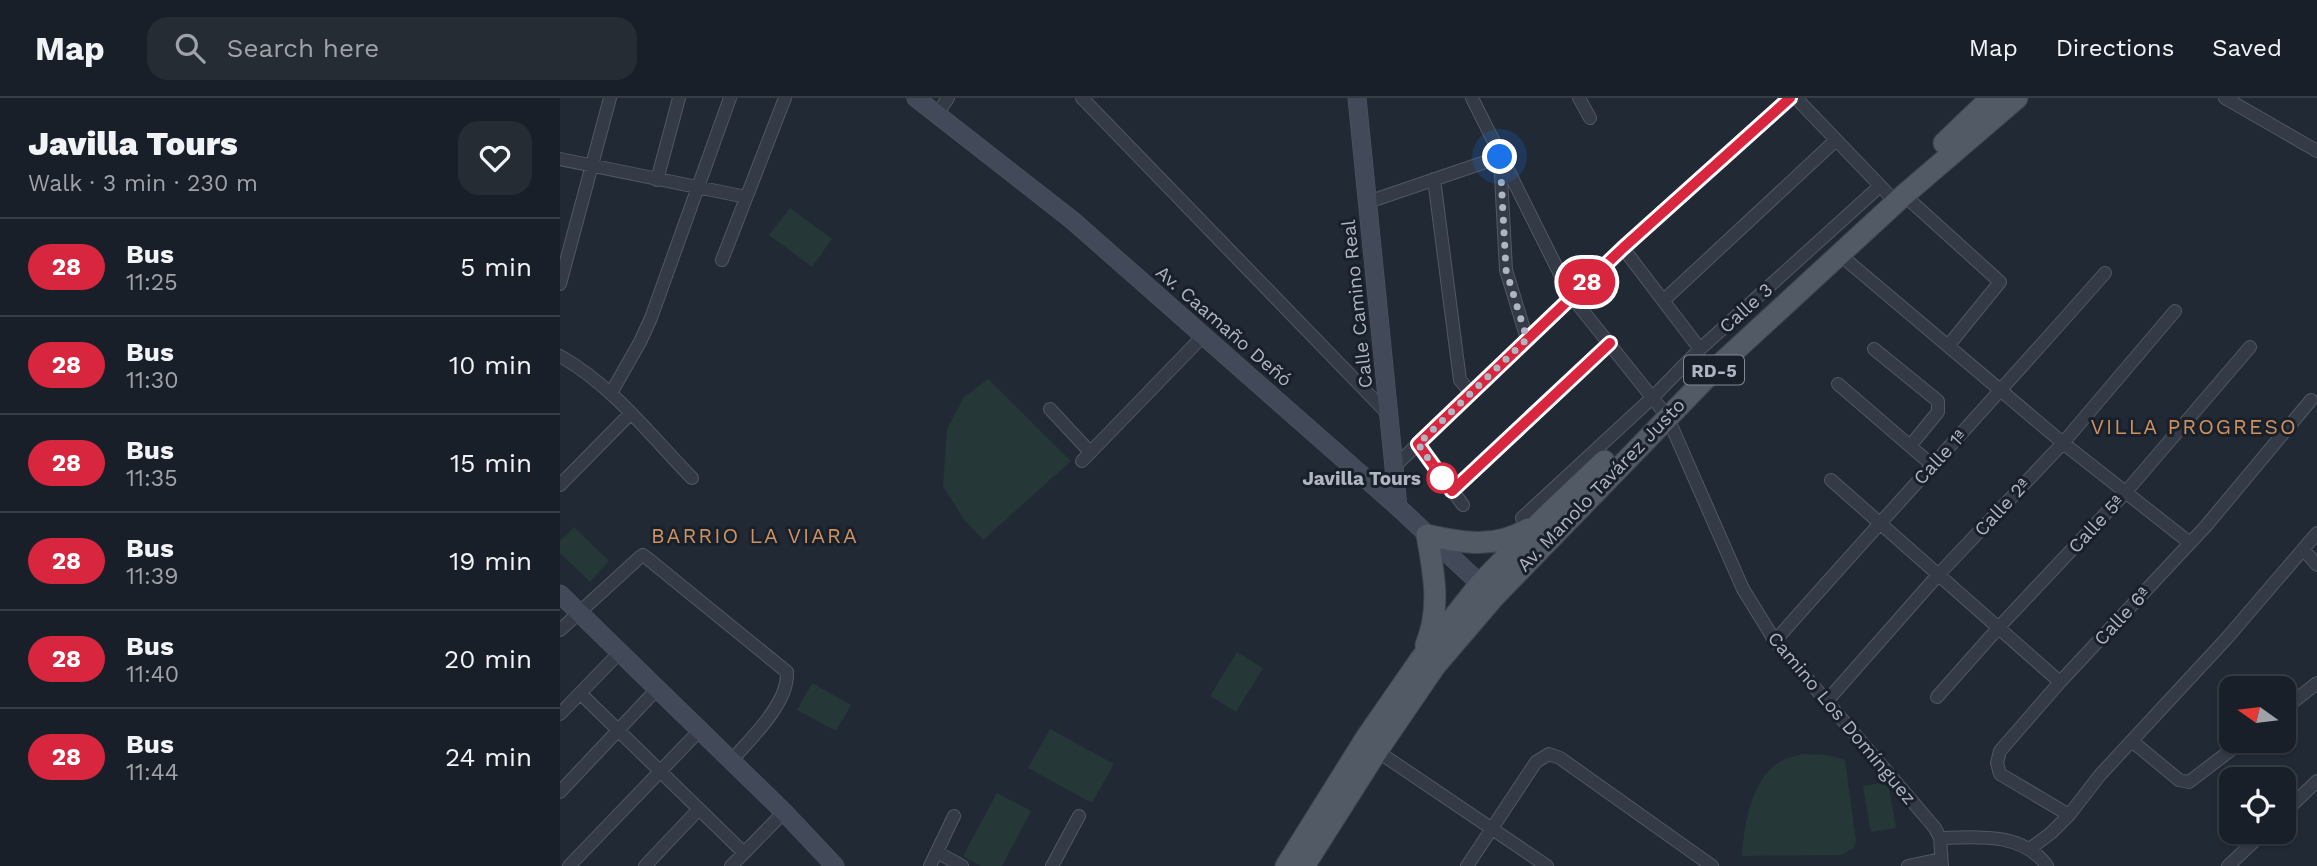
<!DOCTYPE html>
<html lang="en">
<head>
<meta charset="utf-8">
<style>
  body { margin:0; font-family:"Work Sans",sans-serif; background:#262c34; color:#f1f3f6; height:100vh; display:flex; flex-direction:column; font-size:26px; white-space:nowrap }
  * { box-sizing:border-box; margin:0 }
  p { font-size:23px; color:#9fa2a8 }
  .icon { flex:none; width:38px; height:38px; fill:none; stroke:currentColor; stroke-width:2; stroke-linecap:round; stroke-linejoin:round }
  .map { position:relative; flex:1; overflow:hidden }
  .side { display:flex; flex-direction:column; background:#191f28; width:560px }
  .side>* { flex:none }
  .badge { padding:0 14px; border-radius:23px; font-size:24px; line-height:46px }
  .needle { width:46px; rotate:284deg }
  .buttons { position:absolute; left:1659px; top:578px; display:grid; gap:14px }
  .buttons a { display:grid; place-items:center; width:77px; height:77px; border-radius:14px; background:#191f28; box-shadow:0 2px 5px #0004,0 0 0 2px #373d45; font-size:35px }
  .you { position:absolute; width:35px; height:35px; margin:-18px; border:5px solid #fff; border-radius:50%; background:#1a73e8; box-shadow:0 0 0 10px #1a73e833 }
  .map>.badge { position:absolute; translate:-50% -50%; box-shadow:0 0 0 4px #fff }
  .round { display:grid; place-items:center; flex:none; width:74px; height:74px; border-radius:21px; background:#262c34 }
  .headline { display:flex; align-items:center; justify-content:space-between; height:119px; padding:0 28px }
  h1 { font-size:33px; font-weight:800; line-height:52px }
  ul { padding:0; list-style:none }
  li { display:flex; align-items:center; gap:21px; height:98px; padding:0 28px; border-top:2px solid #373d45 }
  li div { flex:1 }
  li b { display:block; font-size:26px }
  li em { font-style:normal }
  li .badge { min-width:77px; font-weight:700; text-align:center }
  header { display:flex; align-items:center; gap:42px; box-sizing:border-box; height:98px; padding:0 35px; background:#191f28; border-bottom:2px solid #373d45 }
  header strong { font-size:33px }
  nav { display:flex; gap:38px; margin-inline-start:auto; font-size:24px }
  .search { width:490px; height:63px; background:#262c34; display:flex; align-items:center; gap:18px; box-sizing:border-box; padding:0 24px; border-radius:21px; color:#9fa2a8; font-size:26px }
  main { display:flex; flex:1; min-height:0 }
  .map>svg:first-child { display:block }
</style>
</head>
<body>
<header>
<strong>Map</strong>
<div class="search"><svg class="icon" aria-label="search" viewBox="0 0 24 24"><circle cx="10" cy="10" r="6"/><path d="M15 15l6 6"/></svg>Search here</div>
<nav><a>Map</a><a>Directions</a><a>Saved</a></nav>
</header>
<main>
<section class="side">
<div class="headline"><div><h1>Javilla Tours</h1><p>Walk · 3 min · 230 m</p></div><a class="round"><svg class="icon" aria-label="heart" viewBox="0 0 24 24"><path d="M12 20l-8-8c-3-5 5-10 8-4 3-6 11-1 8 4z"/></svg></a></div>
<ul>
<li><span class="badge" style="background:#d7263d;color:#fff">28</span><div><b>Bus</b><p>11:25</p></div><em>5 min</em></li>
<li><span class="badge" style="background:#d7263d;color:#fff">28</span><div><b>Bus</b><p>11:30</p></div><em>10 min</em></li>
<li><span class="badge" style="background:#d7263d;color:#fff">28</span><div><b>Bus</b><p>11:35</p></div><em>15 min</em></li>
<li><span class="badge" style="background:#d7263d;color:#fff">28</span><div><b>Bus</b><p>11:39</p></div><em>19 min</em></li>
<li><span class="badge" style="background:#d7263d;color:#fff">28</span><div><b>Bus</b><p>11:40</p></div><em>20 min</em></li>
<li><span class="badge" style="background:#d7263d;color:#fff">28</span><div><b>Bus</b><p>11:44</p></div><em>24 min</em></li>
</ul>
</section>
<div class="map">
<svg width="1757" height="768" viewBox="0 0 1757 768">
  <rect width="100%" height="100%" fill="#212935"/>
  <path fill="#263738" d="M 230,110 L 272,141 L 252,169 L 209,137 Z
    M 428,281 L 511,363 L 423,442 L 403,420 L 383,388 L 387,331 L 404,299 Z
    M 14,429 L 49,463 L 30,484 L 0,455 L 0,443 Z
    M 677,554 L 703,570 L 676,614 L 650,598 Z
    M 252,585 L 291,607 L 276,633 L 237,612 Z
    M 490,631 L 554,666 L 532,705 L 468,670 Z
    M 1242,656 L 1268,657 L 1285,662 L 1296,743 L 1294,750 L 1282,757 L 1182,758 C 1184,727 1191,680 1221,663 C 1227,660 1235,658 1242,656 Z
    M 1328,684 L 1336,730 L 1311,734 L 1303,688 Z
    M 437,695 L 471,713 L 442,768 L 421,768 L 403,758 Z"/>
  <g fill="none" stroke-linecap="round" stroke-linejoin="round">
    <defs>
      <path id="street" d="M 522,0 L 829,317
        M 912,0 L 1011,198 L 1107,318 L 1183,491 L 1215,543 L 1375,730 L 1380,740 L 1382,768
        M 1019,0 L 1030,20
        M 1236,0 L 1328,96
        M 1665,0 L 1757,53
        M 377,16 L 388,0
        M 0,61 L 186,99
        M 874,81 L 900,282 L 911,295
        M 97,82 L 119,0
        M 1344,97 L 1440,184 L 1388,248
        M 808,104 L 940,59 L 946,172 L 967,241
        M 1063,150 L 1140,251
        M 1279,156 L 1503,345 L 1630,445
        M 162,162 L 225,0
        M 0,186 L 50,0
        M 1104,202 L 1276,42
        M 1314,251 L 1378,303 L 1378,314 L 1350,348
        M 0,258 C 52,287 91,338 132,380
        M 1278,286 L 1372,367
        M 51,295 L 80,244 L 91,220 L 170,0
        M 490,311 L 530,354
        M 858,346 L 903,407
        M 522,363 L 643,238
        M 835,368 L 1063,150 L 1230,0
        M 1271,382 L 1500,584
        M 0,387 L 70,316
        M 893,393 L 1050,245
        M 962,420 L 1093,299 L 1140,251 L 1320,88
        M 1743,451 L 1757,467
        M 0,532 L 80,459 L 83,457 L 87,460 L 227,574 C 229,605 191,640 172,662
        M 1215,543 C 1324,419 1436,299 1545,175
        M 21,596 L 184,755 L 224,714
        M 1377,599 L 1440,528 L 1565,395 L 1690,249
        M 1266,604 L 1378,477 L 1503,345 L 1615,213
        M 1724,611 L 1757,585
        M 0,616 L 59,555
        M 1573,644 L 1619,682 L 1629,684 L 1684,642
        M 817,653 L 987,768
        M 0,694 L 97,591
        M 1724,715 L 1757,683
        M 1509,717 L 1440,676 L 1437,665 L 1440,653 L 1500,584 L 1646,428 L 1751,302
        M 1380,740 C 1417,739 1463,734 1487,768
        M 1471,750 L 1491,735 L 1509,717 L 1540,677 L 1667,540 L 1757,435
        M 377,754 L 402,768
        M 9,768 L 140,632
        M 85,768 L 139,711
        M 171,768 L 184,755
        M 370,768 L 394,718
        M 492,768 L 519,718
        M 907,768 L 976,664 L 989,656 L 1000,660 L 1152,768
        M 1348,768 L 1381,761
        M 1668,768 L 1705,733"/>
      <path id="secondary" d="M 356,0 L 512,122 L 838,409 L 929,494
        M 797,0 L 838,409
        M 0,496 L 224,714 L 275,768"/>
      <path id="primary" d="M 1384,45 L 1431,0
        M 866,547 C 881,510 874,476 867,437 C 903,445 935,451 968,431
        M 726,768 L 806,640 L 860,562 L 920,486 L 984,420 L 1044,363
        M 744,768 L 817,653 L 875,568 L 934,499 L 1155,271 L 1344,97 L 1457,0"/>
    </defs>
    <use href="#street" stroke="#515864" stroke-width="14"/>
    <use href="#secondary" stroke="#515864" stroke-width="19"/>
    <use href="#primary" stroke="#3d444f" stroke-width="23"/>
    <use href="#street" stroke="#343b46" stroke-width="12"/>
    <use href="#secondary" stroke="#424a59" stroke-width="18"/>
    <use href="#primary" stroke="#525a66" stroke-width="21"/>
  </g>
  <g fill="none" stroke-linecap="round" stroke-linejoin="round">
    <defs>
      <path id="line" d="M 1050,245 L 892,393 L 858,346 L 1063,150 L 1230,0"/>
    </defs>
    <use href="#line" stroke="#fff" stroke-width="16"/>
    <use href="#line" stroke="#d7263d" stroke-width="10"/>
    <path stroke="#aeb5c3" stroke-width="7" stroke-dasharray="0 12.6" d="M 882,380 L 858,346 L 967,241 L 946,172 L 940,59"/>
  </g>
  <circle fill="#fff" stroke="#d7263d" stroke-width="3.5" cx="882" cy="380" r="14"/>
  <g text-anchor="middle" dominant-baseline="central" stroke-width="6" stroke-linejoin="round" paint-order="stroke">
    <rect fill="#1a202a" stroke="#828895" stroke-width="2" x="1124" y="257.5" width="60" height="29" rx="5"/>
    <g font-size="18" font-weight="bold" fill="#aeb5c3">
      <text x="1154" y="272">RD-5</text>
    </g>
    <g font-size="19" fill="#aeb5c3" stroke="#1a202a">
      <text transform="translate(797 206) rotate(-96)">Calle Camino Real</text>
      <text transform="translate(1186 210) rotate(-42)">Calle 3</text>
      <text transform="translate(664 228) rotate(41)">Av. Caamaño Deñó</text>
      <text transform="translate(1380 359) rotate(-47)">Calle 1ª</text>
      <text transform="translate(1041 387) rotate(-46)">Av. Manolo Tavárez Justo</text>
      <text transform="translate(1442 409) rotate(-47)">Calle 2ª</text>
      <text transform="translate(1536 426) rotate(-47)">Calle 5ª</text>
      <text transform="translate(1562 518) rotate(-47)">Calle 6ª</text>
      <text transform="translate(1282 620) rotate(50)">Camino Los Domínguez</text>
    </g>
    <g font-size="19" font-weight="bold" fill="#aeb5c3" stroke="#1a202a" text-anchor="end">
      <text x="861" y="380">Javilla Tours</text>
    </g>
    <g font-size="21" letter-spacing="2" fill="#cc9360" stroke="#1a202a">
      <text x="1634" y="328">VILLA PROGRESO</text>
      <text x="195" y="437">BARRIO LA VIARA</text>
    </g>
  </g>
</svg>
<div class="buttons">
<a><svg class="needle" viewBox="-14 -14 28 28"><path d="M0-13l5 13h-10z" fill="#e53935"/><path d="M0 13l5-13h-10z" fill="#9fa2a8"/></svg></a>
<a><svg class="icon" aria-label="locate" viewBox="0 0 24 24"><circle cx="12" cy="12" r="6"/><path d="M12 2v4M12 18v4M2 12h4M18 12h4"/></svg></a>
</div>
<div class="you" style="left:940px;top:59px"></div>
<b class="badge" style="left:1027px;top:184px;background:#d7263d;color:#fff">28</b>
</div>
</main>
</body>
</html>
